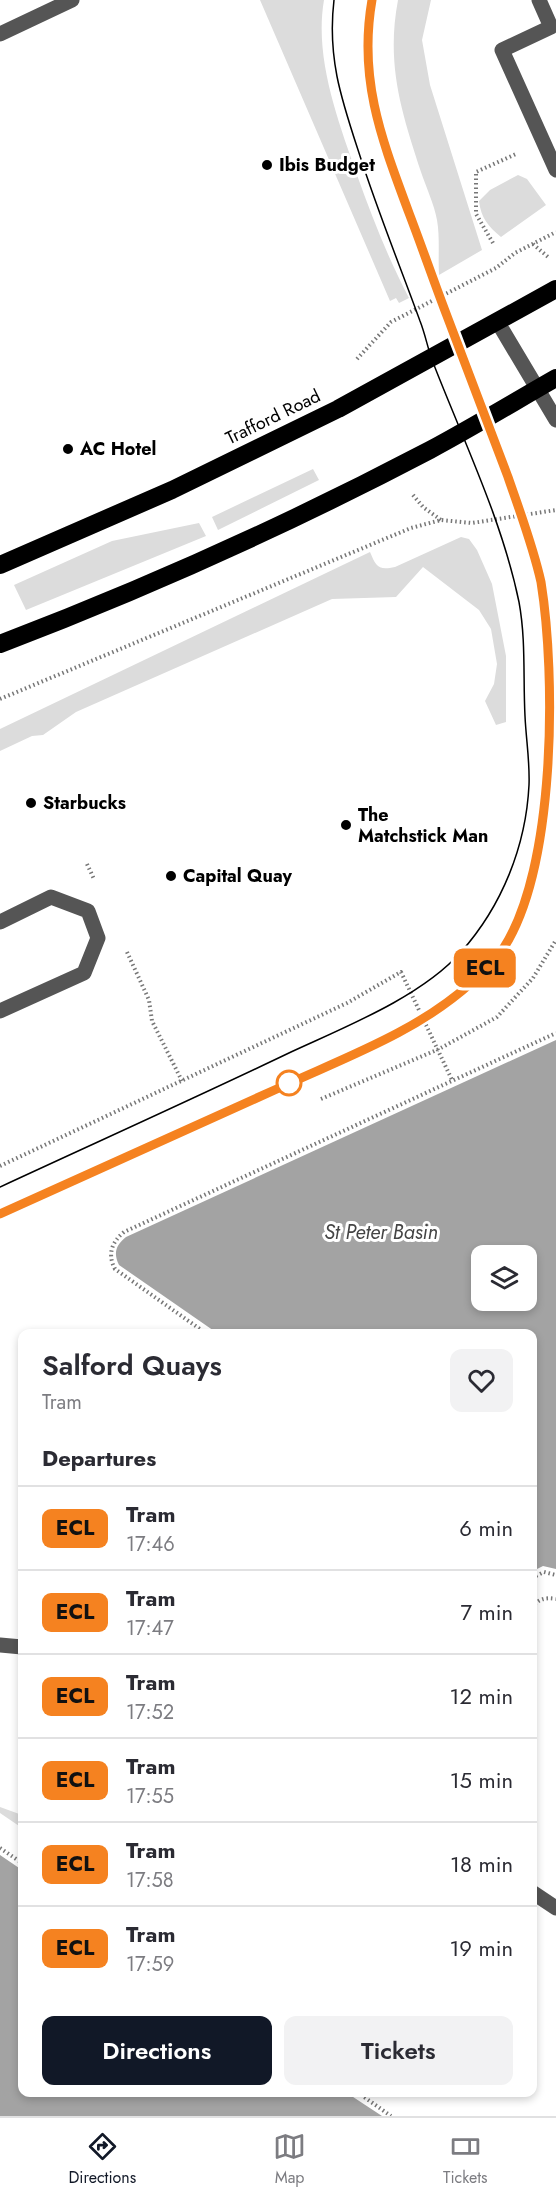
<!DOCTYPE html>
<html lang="en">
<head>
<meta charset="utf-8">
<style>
  body { margin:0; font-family:Jost,sans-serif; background:#f2f2f3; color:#2b2b33; height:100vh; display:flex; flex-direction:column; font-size:22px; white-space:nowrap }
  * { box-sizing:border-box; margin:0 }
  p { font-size:20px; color:#7c7c81 }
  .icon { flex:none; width:33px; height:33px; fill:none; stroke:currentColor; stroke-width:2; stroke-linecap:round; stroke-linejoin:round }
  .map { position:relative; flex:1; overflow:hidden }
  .side { position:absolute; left:18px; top:1329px; width:519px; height:768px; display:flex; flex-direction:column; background:#fff; border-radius:12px; box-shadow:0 3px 9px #0003 }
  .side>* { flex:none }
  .badge { padding:0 12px; border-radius:9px; font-size:21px; line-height:39px }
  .controls { position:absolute; left:471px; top:1245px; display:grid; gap:12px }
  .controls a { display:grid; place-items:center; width:66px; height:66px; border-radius:12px; background:#fff; box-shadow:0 3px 9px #0003; font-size:30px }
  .map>.badge { position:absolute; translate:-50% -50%; box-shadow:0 0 0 3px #fff }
  h2 { padding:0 24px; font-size:22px; line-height:54px }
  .round { display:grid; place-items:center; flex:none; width:63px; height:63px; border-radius:12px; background:#f2f2f3 }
  .headline { display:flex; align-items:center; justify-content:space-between; height:102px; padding:0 24px }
  h1 { font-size:28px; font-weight:600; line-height:45px }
  .action { display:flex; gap:12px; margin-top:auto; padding:12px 24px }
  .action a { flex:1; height:69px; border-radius:12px; background:#111827; color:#fff; font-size:24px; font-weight:600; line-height:69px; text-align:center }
  .action a+a { background:#f2f2f3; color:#2b2b33 }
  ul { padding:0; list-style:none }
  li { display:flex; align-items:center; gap:18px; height:84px; padding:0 24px; border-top:2px solid #e1e1e2 }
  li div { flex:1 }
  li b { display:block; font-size:22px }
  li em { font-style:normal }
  li .badge { min-width:66px; font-weight:700; text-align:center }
  .tab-bar { display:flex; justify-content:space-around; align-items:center; height:84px; border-top:2px solid #e1e1e2; background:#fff; font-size:16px; color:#7c7c81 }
  .tab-bar a { display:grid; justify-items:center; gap:3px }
  .tab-bar .on { color:#111827 }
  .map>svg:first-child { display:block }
</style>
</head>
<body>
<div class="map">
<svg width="556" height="2116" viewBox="0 0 556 2116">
  <rect width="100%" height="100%" fill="#fff"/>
  <path fill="#dcdcdc" d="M 260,0 L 324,0 C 314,58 338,120 357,175 C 372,217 388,258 409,298 L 399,303 L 396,298 L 390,301 Z
    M 398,0 L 431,0 L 422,40 L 430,85 L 482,250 L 439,275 C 438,257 440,237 437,220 C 434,204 426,187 421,172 C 401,111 386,64 398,0 Z
    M 518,175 L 527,179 L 546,205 L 501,237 C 488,226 481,218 479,201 L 490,190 Z
    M 313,469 L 319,480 L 218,530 L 212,517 Z
    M 199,523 L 206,536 L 26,610 L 14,585 L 112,541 Z
    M 461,537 L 469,539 L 477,550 L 492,584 L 506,656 L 506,722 L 496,725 L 485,701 L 494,684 L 497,664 L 491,629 L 479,610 L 423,567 L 396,597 L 332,599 L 76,712 L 43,735 L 32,736 L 0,751 L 0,729 L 370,552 C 376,566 378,571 395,567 Z
    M 0,1807 L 22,1815 L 22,1828 L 0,1813 Z"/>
  <path fill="#a3a3a3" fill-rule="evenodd" d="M 556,1040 L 556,1569 L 543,1566 L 533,1571 L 532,1334 L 217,1333 L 119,1265 C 113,1253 116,1245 126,1237 ZM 482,1256 L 526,1256 L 526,1300 L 482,1300 Z
    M 0,1855 L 22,1870 L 22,2092 L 347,2093 L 382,2116 L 0,2116 Z"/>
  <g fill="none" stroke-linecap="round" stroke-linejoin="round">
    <path stroke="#777" stroke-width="4" stroke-dasharray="1.5 3" stroke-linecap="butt" d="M 493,243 L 476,214 L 476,172 L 516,154
      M 533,244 L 548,257
      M 357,359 L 391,322 L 496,268 L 515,253 L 556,232
      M 413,495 L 423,507 L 441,520
      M 0,699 L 411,528 L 441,520 L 472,523 L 556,510
      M 87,864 L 94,879
      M 127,952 L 149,1000 L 152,1021 L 182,1081
      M 321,1099 L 439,1049 L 497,1017 L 533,978 L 556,940
      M 0,1166 L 347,1003 L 401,972 L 452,1080
      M 207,1334 L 115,1269 C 107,1254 112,1242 124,1232 L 556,1033
      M 532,1578 L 544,1572 L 556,1575
      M 532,1608 C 538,1599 545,1597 556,1599
      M 0,1848 L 22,1863
      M 357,2092 L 391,2116"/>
    <path stroke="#555" stroke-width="15" d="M 539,0 L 551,27 L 502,50 L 556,170
      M 0,34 L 72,0
      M 497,321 L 556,420
      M 0,922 L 51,897 L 88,911 L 98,938 L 84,973 L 0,1011
      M 0,1645 L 22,1647
      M 532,1892 L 556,1908"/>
    <path stroke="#000" stroke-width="18" d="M 0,565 L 172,490 L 338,409 L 556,289
      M 0,644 C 147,588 291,523 430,450 C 473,427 514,402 556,378"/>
    <path stroke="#000" stroke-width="1.5" d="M 0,1187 C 97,1142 195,1098 291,1052 C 345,1027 421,997 461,952 C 502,906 526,846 529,785 C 530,762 526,739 525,716 C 523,678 526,640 519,602 C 502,520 464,442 434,365 C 428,351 426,336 420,321 C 400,266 378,212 360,156 C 342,101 327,59 334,0
      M 0,1214 C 93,1172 186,1130 279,1088 C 344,1059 417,1032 471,983 C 481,973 495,961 503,949 C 556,868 556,676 541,582 C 532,538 515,497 499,455 C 482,409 464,362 447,316 C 433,279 420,242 406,206 C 380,134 358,78 372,0"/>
  </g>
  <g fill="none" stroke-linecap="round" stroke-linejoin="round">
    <defs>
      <path id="line" d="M 0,1214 C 93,1172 186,1130 279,1088 C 344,1058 417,1032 471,983 C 481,973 495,961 503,949 C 556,868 556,676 541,582 C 533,546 520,512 508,477 C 488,423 467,370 447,316 C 434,282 422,247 409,213 C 382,140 358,80 372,0"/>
    </defs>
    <use href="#line" stroke="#fff" stroke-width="14"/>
    <use href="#line" stroke="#f58220" stroke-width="9"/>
  </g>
  <g fill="#000" stroke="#fff" stroke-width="2">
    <circle cx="267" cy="165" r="6"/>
    <circle cx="68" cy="449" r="6"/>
    <circle cx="31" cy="803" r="6"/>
    <circle cx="346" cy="825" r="6"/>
    <circle cx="171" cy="876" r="6"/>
  </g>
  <circle fill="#fff" stroke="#f58220" stroke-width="3" cx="289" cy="1083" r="12"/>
  <g text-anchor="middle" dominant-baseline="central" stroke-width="6" stroke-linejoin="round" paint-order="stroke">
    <g font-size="18" font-weight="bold" fill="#000" stroke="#fff" text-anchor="start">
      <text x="279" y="165">Ibis Budget</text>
      <text x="80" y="449">AC Hotel</text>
      <text x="43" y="803">Starbucks</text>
      <text x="358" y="815">The<tspan x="358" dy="21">Matchstick Man</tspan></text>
      <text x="183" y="876">Capital Quay</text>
    </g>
    <g font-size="18" fill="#000" stroke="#fff">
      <text transform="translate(273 417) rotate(-26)">Trafford Road</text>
    </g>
    <g font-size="20" font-style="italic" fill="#444" stroke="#fff">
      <text x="381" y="1232">St Peter Basin</text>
    </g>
  </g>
</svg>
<div class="controls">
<a><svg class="icon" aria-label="layers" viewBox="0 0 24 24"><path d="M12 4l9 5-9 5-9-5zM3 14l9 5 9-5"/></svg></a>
</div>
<b class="badge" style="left:485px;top:968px;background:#f58220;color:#111">ECL</b>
<section class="side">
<div class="headline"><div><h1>Salford Quays</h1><p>Tram</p></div><a class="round"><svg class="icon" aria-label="heart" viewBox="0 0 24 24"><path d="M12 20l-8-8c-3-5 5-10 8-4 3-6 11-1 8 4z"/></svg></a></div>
<h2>Departures</h2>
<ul>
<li><span class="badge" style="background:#f58220;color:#111">ECL</span><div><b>Tram</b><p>17:46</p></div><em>6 min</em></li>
<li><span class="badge" style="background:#f58220;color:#111">ECL</span><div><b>Tram</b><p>17:47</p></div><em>7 min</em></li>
<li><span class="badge" style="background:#f58220;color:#111">ECL</span><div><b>Tram</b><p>17:52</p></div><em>12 min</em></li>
<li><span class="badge" style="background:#f58220;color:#111">ECL</span><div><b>Tram</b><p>17:55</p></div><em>15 min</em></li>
<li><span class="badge" style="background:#f58220;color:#111">ECL</span><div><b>Tram</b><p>17:58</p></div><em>18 min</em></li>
<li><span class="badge" style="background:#f58220;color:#111">ECL</span><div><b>Tram</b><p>17:59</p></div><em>19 min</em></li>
</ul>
<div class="action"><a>Directions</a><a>Tickets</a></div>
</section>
</div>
<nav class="tab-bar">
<a class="on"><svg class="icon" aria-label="directions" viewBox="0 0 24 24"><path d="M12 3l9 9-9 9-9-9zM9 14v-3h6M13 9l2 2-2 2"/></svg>Directions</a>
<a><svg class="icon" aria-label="map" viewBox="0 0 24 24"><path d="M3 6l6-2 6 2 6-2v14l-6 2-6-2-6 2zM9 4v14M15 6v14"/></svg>Map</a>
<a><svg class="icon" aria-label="tickets" viewBox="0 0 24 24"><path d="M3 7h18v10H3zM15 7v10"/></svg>Tickets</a>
</nav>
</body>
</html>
